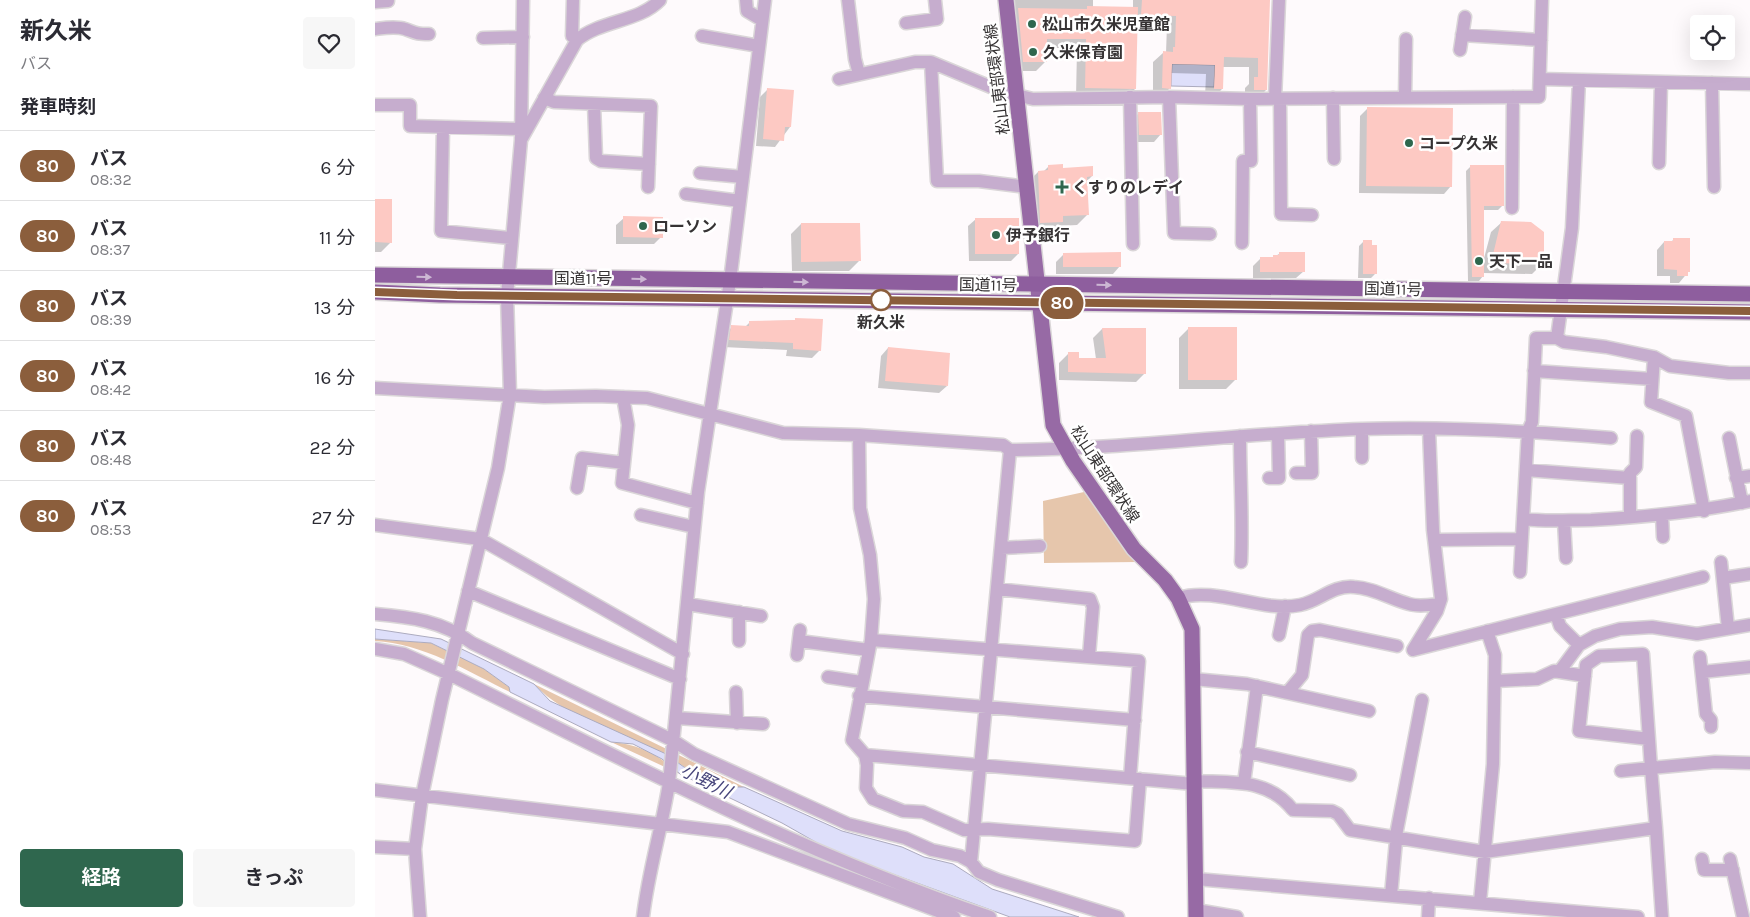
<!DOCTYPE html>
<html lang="ja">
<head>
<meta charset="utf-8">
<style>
  body { margin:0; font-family:Karla,"Noto Sans JP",sans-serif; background:#f7f7f7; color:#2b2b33; height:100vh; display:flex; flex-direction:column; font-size:19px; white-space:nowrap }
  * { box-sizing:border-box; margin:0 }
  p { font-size:16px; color:#7c7c81 }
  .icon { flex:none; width:28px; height:28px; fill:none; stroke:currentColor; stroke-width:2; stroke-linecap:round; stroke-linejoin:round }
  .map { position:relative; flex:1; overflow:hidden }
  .drawer { display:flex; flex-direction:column; background:#fff; width:375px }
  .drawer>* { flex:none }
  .badge { padding:0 10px; border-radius:16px; font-size:18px; line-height:32px }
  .controls { position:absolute; left:1315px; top:15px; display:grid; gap:10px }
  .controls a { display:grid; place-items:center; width:45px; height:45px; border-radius:5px; background:#fff; box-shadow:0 5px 20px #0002; font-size:25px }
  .map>.badge { position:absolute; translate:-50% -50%; box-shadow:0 0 0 2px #fff }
  h2 { padding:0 20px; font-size:19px; line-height:45px }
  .round { display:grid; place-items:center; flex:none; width:52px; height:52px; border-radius:5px; background:#f7f7f7 }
  .headline { display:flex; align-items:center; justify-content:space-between; height:85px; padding:0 20px }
  h1 { font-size:24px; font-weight:700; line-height:38px }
  .action { display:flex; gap:10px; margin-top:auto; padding:10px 20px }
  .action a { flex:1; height:58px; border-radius:5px; background:#2f674e; color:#fff; font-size:20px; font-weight:700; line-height:58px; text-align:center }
  .action a+a { background:#f7f7f7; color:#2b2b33 }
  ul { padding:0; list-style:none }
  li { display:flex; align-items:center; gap:15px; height:70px; padding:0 20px; border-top:1px solid #e1e1e2 }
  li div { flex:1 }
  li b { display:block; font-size:19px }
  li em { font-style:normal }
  li .badge { min-width:55px; font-weight:700; text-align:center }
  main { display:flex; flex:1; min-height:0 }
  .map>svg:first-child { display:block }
</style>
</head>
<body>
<main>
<section class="drawer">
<div class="headline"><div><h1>新久米</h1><p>バス</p></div><a class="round"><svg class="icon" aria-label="heart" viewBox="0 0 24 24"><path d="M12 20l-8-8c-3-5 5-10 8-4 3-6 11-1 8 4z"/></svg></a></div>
<h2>発車時刻</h2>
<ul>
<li><span class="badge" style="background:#8b5e3c;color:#fff">80</span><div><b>バス</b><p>08:32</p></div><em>6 分</em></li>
<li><span class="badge" style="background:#8b5e3c;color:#fff">80</span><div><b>バス</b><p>08:37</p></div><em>11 分</em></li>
<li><span class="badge" style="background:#8b5e3c;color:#fff">80</span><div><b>バス</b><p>08:39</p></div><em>13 分</em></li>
<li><span class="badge" style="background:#8b5e3c;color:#fff">80</span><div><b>バス</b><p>08:42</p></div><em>16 分</em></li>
<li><span class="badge" style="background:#8b5e3c;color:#fff">80</span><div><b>バス</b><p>08:48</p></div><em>22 分</em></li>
<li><span class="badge" style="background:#8b5e3c;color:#fff">80</span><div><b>バス</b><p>08:53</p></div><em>27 分</em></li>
</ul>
<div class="action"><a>経路</a><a>きっぷ</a></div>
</section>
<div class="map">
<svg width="1375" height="917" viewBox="0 0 1375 917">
  <rect width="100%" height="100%" fill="#fefafc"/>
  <path fill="#e6c6ac" d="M 709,492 L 746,544 L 763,562 L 669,563 L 668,501 Z
    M 0,639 L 56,643 L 109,669 L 134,687 L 135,692 C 94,672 47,643 0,641 Z
    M 159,684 L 369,787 C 350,788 325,776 308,766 C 301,762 294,756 286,752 C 244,732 192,719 159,684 Z
    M 236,742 C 266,745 282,754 305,774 Z"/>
  <path fill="#dedffa" stroke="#acabbf" d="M 797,64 L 840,65 L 839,87 L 796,86 Z
    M 0,629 L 66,639 L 159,684 L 175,701 L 289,753 L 309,767 L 357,787 L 369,787 L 467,831 L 527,847 L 549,857 L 578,864 L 617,889 L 704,917 L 635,917 L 460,853 L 407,823 L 305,774 L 287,759 L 258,744 L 236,742 L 135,692 L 134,687 L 109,669 L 56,643 L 0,639 Z"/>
  <path fill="#0003" d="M 634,0 L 718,0 L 718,8 L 758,8 L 758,0 L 893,0 L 891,90 L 881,100 L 870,100 L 870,88 L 874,84 L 874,67 L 848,67 L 847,89 L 838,98 L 830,98 L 831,74 L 795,73 L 795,88 L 785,98 L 778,98 L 778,62 L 788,53 L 791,53 L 792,25 L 761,24 L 760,89 L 750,99 L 701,98 L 702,48 L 671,48 L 671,61 L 661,71 L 639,71 Z
    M 393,89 L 415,127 L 400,147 L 381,146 L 385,97 Z
    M 993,108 L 1076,186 L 1069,194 L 984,193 L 985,116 Z
    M 764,113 L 786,134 L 779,142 L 757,142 L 757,121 Z
    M 674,166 L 717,176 L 711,182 L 712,215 L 702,225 L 683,226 L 677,231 L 656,232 L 653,182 L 663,172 L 668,172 Z
    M 1096,166 L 1128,205 L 1123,210 L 1108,210 L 1108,262 L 1116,232 L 1127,222 L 1167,264 L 1157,274 L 1108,273 L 1108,276 L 1104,281 L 1093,281 L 1091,171 Z
    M 0,200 L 16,242 L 6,252 L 0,252 Z
    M 249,218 L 286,237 L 279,244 L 241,244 L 241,225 Z
    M 601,219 L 643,254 L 636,261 L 594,261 L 593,226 Z
    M 426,224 L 484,261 L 474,271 L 417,271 L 416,234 Z
    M 1299,239 L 1314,271 L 1304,283 L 1295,283 L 1295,276 L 1282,276 L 1282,250 L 1289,242 L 1296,242 Z
    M 989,241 L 1001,273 L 996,278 L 983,278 L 984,246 Z
    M 689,254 L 745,266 L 738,274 L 681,274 L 681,262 Z
    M 904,254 L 929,271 L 921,278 L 878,278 L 878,266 L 886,258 L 897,258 Z
    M 446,320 L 445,350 L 437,358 L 411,356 L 412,350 L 348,347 L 350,334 L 357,327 L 370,327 L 375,322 L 391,323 L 394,321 Z
    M 814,328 L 861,379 L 851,389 L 804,389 L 804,338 Z
    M 727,329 L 769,329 L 770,373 L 761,382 L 684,380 L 684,363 L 693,354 L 703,359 L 721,359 L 718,338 Z
    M 513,348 L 572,386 L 564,393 L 503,388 L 506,356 Z"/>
  <path fill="#fdc9c3" d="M 767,0 L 895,0 L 892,90 L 879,90 L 879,77 L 883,77 L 883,58 L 849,57 L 848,89 L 839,89 L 840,65 L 797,64 L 796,89 L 787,88 L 788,51 L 798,52 L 798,47 L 800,47 L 801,16 L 766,15 Z
    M 712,6 L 763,7 L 761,89 L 710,88 L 711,39 L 672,39 L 672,62 L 648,62 L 643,8 L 712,9 Z
    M 392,88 L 419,90 L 416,127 L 410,127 L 409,141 L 388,139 Z
    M 992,107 L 1078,108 L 1077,187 L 991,186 Z
    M 763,112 L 786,112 L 787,135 L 764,135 Z
    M 688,164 L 688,168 L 718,166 L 718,176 L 712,177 L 714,215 L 688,216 L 688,222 L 665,223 L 663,171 L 673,170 L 673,165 Z
    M 1095,165 L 1129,165 L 1129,206 L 1109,206 L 1109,277 L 1097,277 Z
    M 0,199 L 17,199 L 17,243 L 0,242 Z
    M 248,216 L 288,217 L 288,238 L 248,237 Z
    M 600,218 L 644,218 L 644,254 L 600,254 Z
    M 1126,221 L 1156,222 L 1169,232 L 1169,264 L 1116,263 Z
    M 426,223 L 485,223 L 486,261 L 426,262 Z
    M 1298,238 L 1315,238 L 1315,272 L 1313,272 L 1313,276 L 1302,276 L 1302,270 L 1289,269 L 1289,241 L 1298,241 Z
    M 988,240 L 997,240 L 997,245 L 1002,245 L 1002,274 L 988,274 Z
    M 746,252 L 746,267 L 688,267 L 688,253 Z
    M 904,252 L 930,252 L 930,272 L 885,272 L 885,257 L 898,257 L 898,255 L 904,255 Z
    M 420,318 L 448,319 L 446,351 L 418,349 L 418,343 L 354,340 L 356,325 L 374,326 L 374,321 L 420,320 Z
    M 813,327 L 862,327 L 862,380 L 813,380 Z
    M 727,328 L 771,328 L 771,374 L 693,372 L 693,352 L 704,352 L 704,358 L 731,358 Z
    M 513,347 L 575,353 L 573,386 L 510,381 Z"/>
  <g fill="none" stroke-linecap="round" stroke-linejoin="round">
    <defs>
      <path id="minor" d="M 198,0 L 197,36 L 202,40
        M 371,0 L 372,11 L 387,20
        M 473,0 L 480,59 L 484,74
        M 0,2 L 13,1
        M 531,23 L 562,19 L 560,0
        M 0,29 C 9,28 21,26 30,29 C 41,33 41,34 54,34
        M 1087,35 L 1166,40
        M 327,36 L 384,46
        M 108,38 L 148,37
        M 1085,50 L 1090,17
        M 556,62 L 562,181 L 604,181 L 652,187
        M 464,79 L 540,62 L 556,62 L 628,92 L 658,99 L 794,97 L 875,99 L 1164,97 L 1167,0
        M 1165,79 L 1375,84
        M 1204,80 L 1197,228 L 1182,338 L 1161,338 L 1157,422 L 1153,431 L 1148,519 C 1171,522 1193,520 1216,520 C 1270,517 1322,512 1375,501
        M 1337,83 L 1339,187
        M 755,97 L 758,244
        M 794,97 L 799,233 L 835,234
        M 169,98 L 179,102 L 276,106 L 273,187
        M 958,98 L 959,159
        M 1030,98 L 1031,39
        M 900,99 L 904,0
        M 905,99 L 906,214 L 937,215
        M 219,104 L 221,158 L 226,161 L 274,164
        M 0,105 L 35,105 L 35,126 L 146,129
        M 68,127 L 66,231 L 135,238
        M 147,138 L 202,40 C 226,20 264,22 285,0
        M 1284,163 L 1286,82
        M 325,173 L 368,177
        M 311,194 L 365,201
        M 1137,208 L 1138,97
        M 867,243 L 868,161 L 876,161 L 875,99
        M 1182,338 L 1189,342 L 1231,347 L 1279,357 L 1295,366 L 1354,373 L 1375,373
        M 1279,357 L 1276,402 L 1311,416 L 1329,511
        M 1159,371 L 1277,379
        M 0,388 L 169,397 L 221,396 L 272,398 L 408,433 L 484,435 L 585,442 L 628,445 L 635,450 C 753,449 869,433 987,429 C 1070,426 1153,431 1236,438
        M 248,397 L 253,425 L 247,483 L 322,503
        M 484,435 L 485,508 L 495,555 L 499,599 L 496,640 L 477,740 L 490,755 L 492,765 L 491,788 L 498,799 L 528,811 L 548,812 L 589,830 L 613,829 L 760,841 L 765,779
        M 865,436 C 865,479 868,520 866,562
        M 1354,438 L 1367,503
        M 987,458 L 987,429
        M 1151,470 L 1255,478
        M 921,473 L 937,473 L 936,431
        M 894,478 L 904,478 L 903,434
        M 1361,478 L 1375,476
        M 202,488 L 207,458 L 249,463
        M 266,515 L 319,527
        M 1287,515 L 1288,537
        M 1255,517 L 1255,473 L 1261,467 L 1262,436
        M 1189,521 L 1191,558
        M 0,525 L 105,539 L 308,654
        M 1061,540 L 1145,539
        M 626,548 L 665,546
        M 1346,562 L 1353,628
        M 1145,572 L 1148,519
        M 1348,578 L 1375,574
        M 622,589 L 715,599 L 718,607 L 714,656
        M 93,591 L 305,679
        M 803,598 C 843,586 885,613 925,605 C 945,601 957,585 979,587 C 999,588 1015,599 1034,604 C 1043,607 1055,605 1064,604
        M 312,604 L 386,616
        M 0,614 C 35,617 68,621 97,643 L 299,741 L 319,754 L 473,824 L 530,838 L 557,850 L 585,856 L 596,862 L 604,872 L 623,880 L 743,917
        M 1181,614 L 1185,626 L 1204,645
        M 904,635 L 910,606
        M 496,640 L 764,661 L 755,778
        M 364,641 L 364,612
        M 424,641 L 494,650
        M 0,649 L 29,654 L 74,674 C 252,762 427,853 615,917
        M 1038,650 L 1328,577
        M 1038,650 L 1062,611 L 1066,599 L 1058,530 L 1054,429
        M 422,655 L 425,630
        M 1325,657 L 1331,714 L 1336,720 L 1336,727
        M 1184,672 L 1204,645 L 1220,636 L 1245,629 L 1277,627 L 1322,634 L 1375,625
        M 1327,672 L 1375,667
        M 453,677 L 486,682
        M 818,679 L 872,684 L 994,711
        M 1120,681 L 1162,679 L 1179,671 L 1210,676
        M 361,692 L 362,723
        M 912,693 L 927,675 L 933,635 L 937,631 L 945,630 L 1022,646
        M 484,696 L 760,720
        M 302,718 L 388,724
        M 872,752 L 975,775
        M 490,755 L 819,784
        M 1246,771 L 1276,768 L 1268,654 L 1224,656 L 1211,665 L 1204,731 L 1274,739
        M 819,781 C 857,783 893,778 918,810 L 957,811 L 963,814 L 975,830 L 1110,852 L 1281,828 L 1276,768 L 1340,762 L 1375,763
        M 869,783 L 882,686
        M 0,790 L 353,832 L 579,917
        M 1281,828 L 1287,917
        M 0,847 L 40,849
        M 1327,859 L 1329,870 L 1358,870
        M 1355,859 L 1368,917
        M 596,862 L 635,450
        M 821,879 L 1263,917
        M 1016,895 L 1022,830 L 1047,700
        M 1105,902 L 1118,764 L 1120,655 L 1112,631
        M 821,910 L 862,917
        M 45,917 L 40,849 L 47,796 L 67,700 L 123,468 L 135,394 L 132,296 L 146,140 L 148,0
        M 268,917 C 273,872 287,828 294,783 L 323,492 L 355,281 L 390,0
        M 1053,917 L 1054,898"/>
      <path id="primary" d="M 631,0 L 678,425 L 698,461 L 759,549 L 790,580 L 803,598 L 817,629 L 821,917"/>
      <path id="trunk" d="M 0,275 L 1375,294
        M 0,292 L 65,295 L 1375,312"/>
    </defs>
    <use href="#minor" stroke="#dad6d8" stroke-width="15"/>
    <use href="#primary" stroke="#dad6d8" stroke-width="18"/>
    <use href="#trunk" stroke="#dad6d8" stroke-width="18"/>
    <use href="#minor" stroke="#c6adce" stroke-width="12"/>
    <use href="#primary" stroke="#976aa5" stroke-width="15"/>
    <use href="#trunk" stroke="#8e5e9e" stroke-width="15"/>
  </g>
  <defs><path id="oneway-solid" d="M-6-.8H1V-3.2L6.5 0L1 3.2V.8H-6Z" transform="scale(1.25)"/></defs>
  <g fill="#ccb7d3">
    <use href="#oneway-solid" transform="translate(49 277) rotate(1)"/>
    <use href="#oneway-solid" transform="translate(264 279) rotate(1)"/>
    <use href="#oneway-solid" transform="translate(426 282) rotate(1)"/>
    <use href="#oneway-solid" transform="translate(729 285) rotate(1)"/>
  </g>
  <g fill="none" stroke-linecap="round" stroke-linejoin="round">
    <defs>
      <path id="line" d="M 0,292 L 82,295 L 1375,311"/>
    </defs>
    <use href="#line" stroke="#fff" stroke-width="11"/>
    <use href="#line" stroke="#8b5e3c" stroke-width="8"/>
  </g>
  <g fill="#2f674e" stroke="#fff" stroke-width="2">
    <circle cx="657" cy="24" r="5"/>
    <circle cx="658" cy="52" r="5"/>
    <circle cx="1034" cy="143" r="5"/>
    <path d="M684.5 179.5h5v5h5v5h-5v5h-5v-5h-5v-5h5z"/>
    <circle cx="268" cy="226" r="5"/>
    <circle cx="621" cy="235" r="5"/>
    <circle cx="1104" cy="261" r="5"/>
  </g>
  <circle fill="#fff" stroke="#8b5e3c" stroke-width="2.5" cx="506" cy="300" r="10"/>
  <g text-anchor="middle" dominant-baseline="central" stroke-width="5" stroke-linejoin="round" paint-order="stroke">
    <g font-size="16" font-weight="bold" fill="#363334" stroke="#fff" text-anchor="start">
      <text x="667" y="24">松山市久米児童館</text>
      <text x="668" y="52">久米保育園</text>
      <text x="1044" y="143">コープ久米</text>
      <text x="697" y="187">くすりのレデイ</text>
      <text x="278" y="226">ローソン</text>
      <text x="631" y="235">伊予銀行</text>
      <text x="1114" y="261">天下一品</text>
    </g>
    <g font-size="16" fill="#363334" stroke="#fff">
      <text transform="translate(622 79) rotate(-97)">松山東部環状線</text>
      <text x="208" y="278">国道11号</text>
      <text transform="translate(613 285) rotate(1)">国道11号</text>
      <text transform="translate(1018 289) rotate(1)">国道11号</text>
      <text transform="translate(730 474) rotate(57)">松山東部環状線</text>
    </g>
    <g font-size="16" font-weight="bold" fill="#363334" stroke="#fff">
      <text x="506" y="322">新久米</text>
    </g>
    <g font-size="18" font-style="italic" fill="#47457b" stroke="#fff">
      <text transform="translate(331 781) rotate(27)">小野川</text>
    </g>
  </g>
</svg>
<div class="controls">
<a><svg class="icon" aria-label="locate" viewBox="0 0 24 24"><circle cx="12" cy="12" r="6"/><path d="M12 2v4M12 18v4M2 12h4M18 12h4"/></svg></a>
</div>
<b class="badge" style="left:687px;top:303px;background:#8b5e3c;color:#fff">80</b>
</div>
</main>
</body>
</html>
